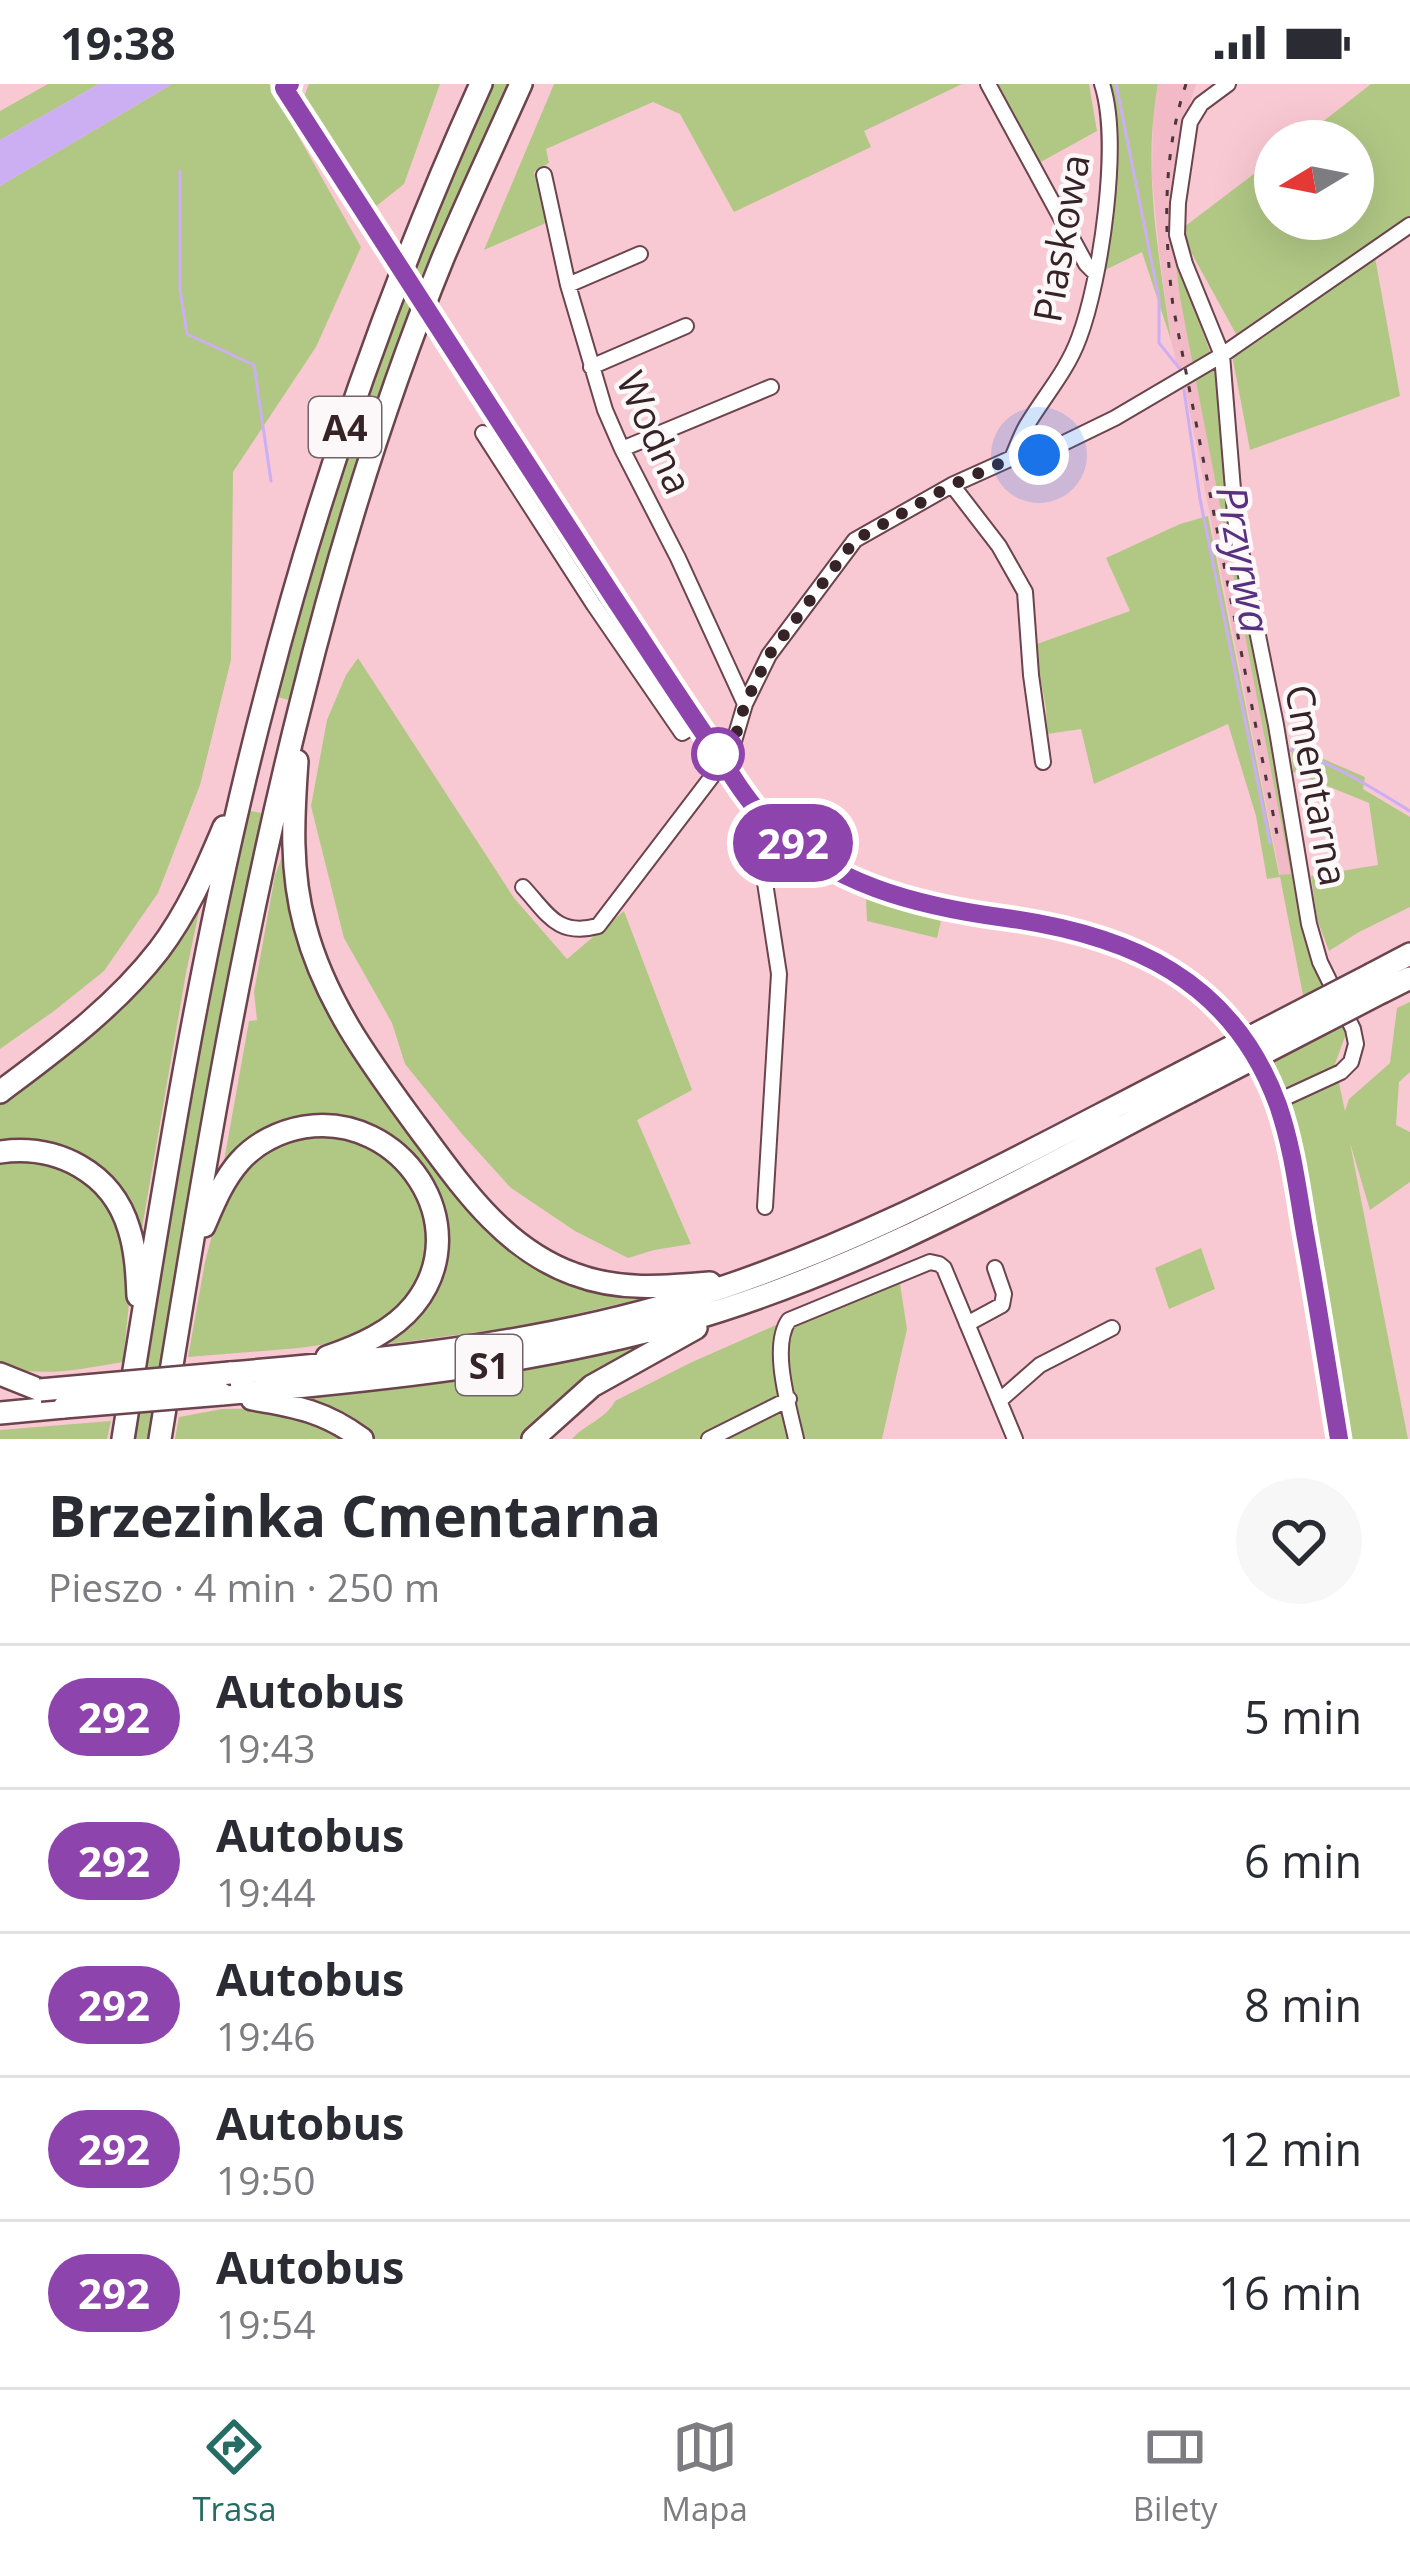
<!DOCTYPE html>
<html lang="pl">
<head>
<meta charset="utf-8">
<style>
  body { margin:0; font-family:"Open Sans",sans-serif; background:#f7f7f7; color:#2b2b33; height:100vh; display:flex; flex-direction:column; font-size:45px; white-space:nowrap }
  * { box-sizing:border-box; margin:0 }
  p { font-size:39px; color:#7c7c81 }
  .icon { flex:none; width:66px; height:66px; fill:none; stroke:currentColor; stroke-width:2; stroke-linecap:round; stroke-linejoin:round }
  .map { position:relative; height:1355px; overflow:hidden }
  .details { display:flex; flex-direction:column; background:#fff; flex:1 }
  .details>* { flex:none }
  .badge { padding:0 24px; border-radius:39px; font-size:42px; line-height:78px }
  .needle { width:78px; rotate:260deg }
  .buttons { position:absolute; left:1254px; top:36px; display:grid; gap:24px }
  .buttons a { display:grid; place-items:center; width:120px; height:120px; border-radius:50%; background:#fff; box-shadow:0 12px 48px #0002; font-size:60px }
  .you { position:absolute; width:60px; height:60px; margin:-30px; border:9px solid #fff; border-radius:50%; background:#1a73e8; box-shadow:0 0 0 18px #1a73e833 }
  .map>.badge { position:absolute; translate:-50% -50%; box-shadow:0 0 0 6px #fff }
  .round { display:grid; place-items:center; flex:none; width:126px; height:126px; border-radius:63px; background:#f7f7f7 }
  .overview { display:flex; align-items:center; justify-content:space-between; height:204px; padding:0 48px }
  h1 { font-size:57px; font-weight:700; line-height:90px }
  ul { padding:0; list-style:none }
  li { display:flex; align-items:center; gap:36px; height:144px; padding:0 48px; border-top:3px solid #e1e1e2 }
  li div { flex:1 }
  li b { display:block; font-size:45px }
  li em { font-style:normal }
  li .badge { min-width:132px; font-weight:700; text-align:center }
  .status { display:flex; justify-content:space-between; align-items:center; height:84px; padding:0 60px; background:#fff; direction:ltr }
  .status svg { height:33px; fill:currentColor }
  .tab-bar { display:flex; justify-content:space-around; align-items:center; height:168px; border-top:3px solid #e1e1e2; background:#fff; font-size:33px; color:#7c7c81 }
  .tab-bar a { display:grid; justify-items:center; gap:6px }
  .tab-bar .active { color:#246c64 }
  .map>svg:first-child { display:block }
</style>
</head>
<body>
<div class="status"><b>19:38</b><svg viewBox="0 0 49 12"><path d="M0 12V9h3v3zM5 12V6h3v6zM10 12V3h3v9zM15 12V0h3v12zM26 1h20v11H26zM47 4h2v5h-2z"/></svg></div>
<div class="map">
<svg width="1410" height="1355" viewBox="0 0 1410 1355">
  <rect width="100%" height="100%" fill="#f9c9d3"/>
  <path fill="#f1bac6" d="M 1158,0 L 1196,0 L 1179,54 L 1173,101 L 1173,153 L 1180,214 L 1292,790 L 1280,792 L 1185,303 L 1179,291 L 1171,256 L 1159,167 L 1152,93 L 1153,29 Z"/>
  <path fill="#b1c885" d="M 48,0 L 99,0 L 0,56 L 0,27 Z
    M 172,0 L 269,0 L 361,163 L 316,263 L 233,388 L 231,576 L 200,701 L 158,809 L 104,887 L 54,927 L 0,965 L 0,102 Z
    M 309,0 L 440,0 L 404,100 L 374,124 L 307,24 L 303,15 Z
    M 491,0 L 511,0 L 426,202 L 414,183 Z
    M 554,0 L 962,0 L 864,47 L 871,63 L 734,128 L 680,30 L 653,18 L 546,65 L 549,79 L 534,88 L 546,139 L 484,166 Z
    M 983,0 L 1089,0 L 1097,47 L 1039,79 L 1007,22 Z
    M 1107,0 L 1158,0 C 1142,84 1159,172 1171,256 L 1142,168 L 1105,186 L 1117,86 Z
    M 1371,0 L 1410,0 L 1410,135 L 1236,250 L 1186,159 L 1184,143 L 1275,74 L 1275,135 L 1353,135 L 1353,57 L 1298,57 Z
    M 1175,172 L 1216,284 L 1224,355 L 1224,404 L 1279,688 L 1292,790 L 1311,874 L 1346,950 L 1335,980 L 1345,1027 L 1349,1015 L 1390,979 L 1397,924 L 1410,918 L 1410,988 L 1399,998 L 1396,1041 L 1410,1048 L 1410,1098 L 1370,1126 L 1350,1059 L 1408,1355 L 1350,1355 L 1302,1086 L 1292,1042 L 1270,979 L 1312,957 L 1280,793 L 1267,795 L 1256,732 L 1228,640 L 1094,700 L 1081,645 L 1047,650 L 1046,624 L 1034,561 L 1130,527 L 1106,474 L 1180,440 L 1208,432 L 1279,791 L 1291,790 L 1180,214 Z
    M 1375,173 L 1400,312 L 1250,366 L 1232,271 Z
    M 402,212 L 415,232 L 292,617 L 274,612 L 327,429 Z
    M 358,574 L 514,814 L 567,875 L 624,827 L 692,1006 L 637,1036 L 691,1160 L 654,1166 L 628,1174 L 575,1147 L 511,1104 L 462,1050 L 405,980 L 392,939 L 344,854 L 311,722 L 327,636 L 346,591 Z
    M 1291,661 L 1365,693 L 1363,705 L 1410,733 L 1410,823 L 1359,848 L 1329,867 L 1317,835 L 1311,792 L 1378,781 L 1369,719 L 1293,688 Z
    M 247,726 L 265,730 L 152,1355 L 133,1355 L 186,1044 Z
    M 283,770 L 308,878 L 519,1169 L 666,1209 L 524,1242 L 381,1261 L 421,1221 L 435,1114 L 339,1034 L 226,1079 L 224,1077 L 249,937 L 257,936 L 254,908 L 275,791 Z
    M 203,808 L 186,889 L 141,1150 L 100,1086 L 0,1061 L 0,1013 L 84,949 Z
    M 866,815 L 941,837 L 937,854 L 867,837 Z
    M 351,1050 L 402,1079 L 428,1131 L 429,1168 L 411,1214 L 373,1245 L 341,1258 L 299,1264 L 188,1273 L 205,1178 L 218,1128 L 239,1090 L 282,1054 Z
    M 36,1072 L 87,1093 L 125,1146 L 130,1210 L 123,1278 C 81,1285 42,1294 0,1282 L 0,1073 Z
    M 1201,1164 L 1215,1205 L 1169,1225 L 1155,1184 Z
    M 898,1187 L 907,1245 L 882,1355 L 572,1355 C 584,1341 607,1334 615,1317 L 690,1279 Z
    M 639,1261 L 559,1314 L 521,1355 L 367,1355 L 295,1315 C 411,1302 525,1289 639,1261 Z
    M 283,1324 L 355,1355 L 175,1355 L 179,1333 L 222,1325 Z
    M 111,1337 L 107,1355 L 0,1355 L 0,1346 Z"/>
  <path fill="#ccaef3" d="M 99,0 L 172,0 L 0,102 L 0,56 Z"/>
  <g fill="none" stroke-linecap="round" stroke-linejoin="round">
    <path stroke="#ccaef3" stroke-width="3" d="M 1116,0 L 1159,215 L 1159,259 L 1180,285
      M 180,87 L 180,205 L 187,250 L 254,281 L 271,397
      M 1184,306 L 1200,415 L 1270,759
      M 1290,666 C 1334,679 1372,704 1410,727"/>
    <defs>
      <path id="minor" d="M 282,0 L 370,138
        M 988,0 L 1086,180 L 1096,190
        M 1228,0 L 1201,20 L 1190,38 L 1178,119 L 1177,151 L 1185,180 L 1222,271 L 1236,442 L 1276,641 L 1309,840 L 1320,878 L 1353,945 L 1356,960 L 1351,978 L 1341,988 L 1276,1018
        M 544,91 L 568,201 L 605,326 L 622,365 L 678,474 L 745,620
        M 568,201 L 640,170
        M 456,272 L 736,698 C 767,742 811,780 861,800 C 984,849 1117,819 1216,924 C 1234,944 1252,966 1265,990 C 1289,1040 1296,1094 1305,1148 C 1316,1217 1328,1286 1339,1355
        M 591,283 L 686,242
        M 483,349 L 594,521 L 682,649 L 697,640
        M 622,365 L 771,303
        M 1012,374 C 1017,363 1021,351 1027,341 C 1045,311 1067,287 1079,254 C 1101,196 1121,58 1102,0
        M 952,401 L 999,462 L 1025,508 L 1031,591 L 1043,678
        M 523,803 C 548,830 557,853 598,842 L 723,678 L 732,664 L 745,620 L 769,571 L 855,456 L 952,401 L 1012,374 L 1039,371 L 1115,334 L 1222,271 L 1410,141
        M 765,1123 L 779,890 L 762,779 L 771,762 L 782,749
        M 967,1240 L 1002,1221 L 1004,1210 L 995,1184
        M 999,1317 L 1040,1281 L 1112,1244
        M 709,1355 L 789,1315
        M 796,1355 C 789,1323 770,1262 789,1236 L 930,1178 L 939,1180 L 944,1184 L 1015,1355"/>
      <path id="highway" d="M 297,677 C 293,733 290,787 305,842 C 325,918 370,978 416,1041 C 460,1100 502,1164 574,1190 C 618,1207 664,1203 710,1199
        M 1372,890 L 1410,870
        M 1382,908 L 1410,894
        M 0,1008 C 57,965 115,923 159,866 C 187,829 206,786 224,743
        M 0,1068 C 57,1060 112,1088 129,1145 C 136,1167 137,1190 138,1212
        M 204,1142 C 214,1119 223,1096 240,1077 C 256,1059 280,1047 304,1043 C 401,1027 478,1141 414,1221 C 392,1248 359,1262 327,1273
        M 230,1289 C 381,1276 534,1261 680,1217 C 855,1165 1017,1073 1179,990
        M 0,1290 L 40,1306
        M 222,1310 C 378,1296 531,1281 682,1238 C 860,1188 1025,1093 1189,1008
        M 252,1315 C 296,1322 326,1328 362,1355
        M 0,1329 L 64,1323
        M 123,1355 C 163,1105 202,852 267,607 C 321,398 392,196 481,0
        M 160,1355 C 200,1107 240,859 302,615 C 339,466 385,316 443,174 C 468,115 495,58 521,0
        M 533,1355 L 592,1302 L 696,1244"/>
    </defs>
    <use href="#minor" stroke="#6b444d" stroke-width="18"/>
    <use href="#highway" stroke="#6b444d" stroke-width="26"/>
    <use href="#minor" stroke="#fff" stroke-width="14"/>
    <use href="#highway" stroke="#fff" stroke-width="21"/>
    <path stroke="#4c363b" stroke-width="3" stroke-dasharray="6 12" stroke-linecap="butt" d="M 1186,0 C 1162,72 1164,148 1173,222 L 1279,760"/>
    <defs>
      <path id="minor-bridge" d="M 370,138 L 456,272"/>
      <path id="highway-bridge" d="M 1179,990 L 1372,890
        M 1189,1008 L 1382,908
        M 40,1306 L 230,1289
        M 64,1323 L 222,1310"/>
    </defs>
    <use href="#minor-bridge" stroke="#6b444d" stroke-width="18" stroke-linecap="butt"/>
    <use href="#highway-bridge" stroke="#6b444d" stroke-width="26" stroke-linecap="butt"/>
    <use href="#minor-bridge" stroke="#fff" stroke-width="14"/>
    <use href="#highway-bridge" stroke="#fff" stroke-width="21"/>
  </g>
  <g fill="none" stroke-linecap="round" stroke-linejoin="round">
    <defs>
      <path id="line" d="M 290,0 L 284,4 C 393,175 504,344 614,514 C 648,565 681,617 716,667 C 731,690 745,714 764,734 C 829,800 916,822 1006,834 C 1129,851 1232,895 1278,1021 C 1293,1064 1298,1110 1306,1155 C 1318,1222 1328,1288 1339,1355"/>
    </defs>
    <use href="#line" stroke="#fff" stroke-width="27"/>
    <use href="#line" stroke="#8e44ad" stroke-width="18"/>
    <path stroke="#352327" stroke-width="12" stroke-dasharray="0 21.6" d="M 718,670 L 723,678 L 732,664 L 745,620 L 769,571 L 855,456 L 952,401 L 1012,374 L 1039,371"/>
  </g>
  <circle fill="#fff" stroke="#8e44ad" stroke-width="6" cx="718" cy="670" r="24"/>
  <g text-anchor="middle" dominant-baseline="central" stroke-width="9" stroke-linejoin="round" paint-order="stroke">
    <g fill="#fcf7f8" stroke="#716366" stroke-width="3">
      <rect x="309" y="313" width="72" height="60" rx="9"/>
      <rect x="456" y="1251" width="66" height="60" rx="9"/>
    </g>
    <g font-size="36" font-weight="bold" fill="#352327">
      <text x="345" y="343">A4</text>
      <text x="489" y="1281">S1</text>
    </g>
    <g font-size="39" fill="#352327" stroke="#fcf7f8">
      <text transform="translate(1060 154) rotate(-80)">Piaskowa</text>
      <text transform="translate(656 348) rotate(66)">Wodna</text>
      <text transform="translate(1318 701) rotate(80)">Cmentarna</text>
    </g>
    <g font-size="42" font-style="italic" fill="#583080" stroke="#fcf7f8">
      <text transform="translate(1245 475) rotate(80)">Przyrwa</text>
    </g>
  </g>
</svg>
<div class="buttons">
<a><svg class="needle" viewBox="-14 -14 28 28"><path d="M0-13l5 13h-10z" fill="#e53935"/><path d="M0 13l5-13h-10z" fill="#7c7c81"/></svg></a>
</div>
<div class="you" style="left:1039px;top:371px"></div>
<b class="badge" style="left:793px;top:759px;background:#8e44ad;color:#fff">292</b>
</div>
<section class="details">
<div class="overview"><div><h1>Brzezinka Cmentarna</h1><p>Pieszo · 4 min · 250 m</p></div><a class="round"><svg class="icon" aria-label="heart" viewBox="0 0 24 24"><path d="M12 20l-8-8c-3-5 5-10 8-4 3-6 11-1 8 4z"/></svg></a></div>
<ul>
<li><span class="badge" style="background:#8e44ad;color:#fff">292</span><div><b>Autobus</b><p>19:43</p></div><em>5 min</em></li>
<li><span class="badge" style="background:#8e44ad;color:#fff">292</span><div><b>Autobus</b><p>19:44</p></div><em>6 min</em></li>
<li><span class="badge" style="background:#8e44ad;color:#fff">292</span><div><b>Autobus</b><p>19:46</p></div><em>8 min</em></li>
<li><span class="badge" style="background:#8e44ad;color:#fff">292</span><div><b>Autobus</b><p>19:50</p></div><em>12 min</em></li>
<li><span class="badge" style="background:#8e44ad;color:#fff">292</span><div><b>Autobus</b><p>19:54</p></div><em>16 min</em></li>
</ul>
</section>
<nav class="tab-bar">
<a class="active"><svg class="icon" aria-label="directions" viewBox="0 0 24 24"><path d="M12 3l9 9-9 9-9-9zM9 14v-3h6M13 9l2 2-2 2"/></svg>Trasa</a>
<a><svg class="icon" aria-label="map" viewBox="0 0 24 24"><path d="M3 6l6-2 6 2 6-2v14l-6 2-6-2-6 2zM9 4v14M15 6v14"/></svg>Mapa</a>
<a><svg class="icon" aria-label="tickets" viewBox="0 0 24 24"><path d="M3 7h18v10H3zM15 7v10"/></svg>Bilety</a>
</nav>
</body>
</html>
